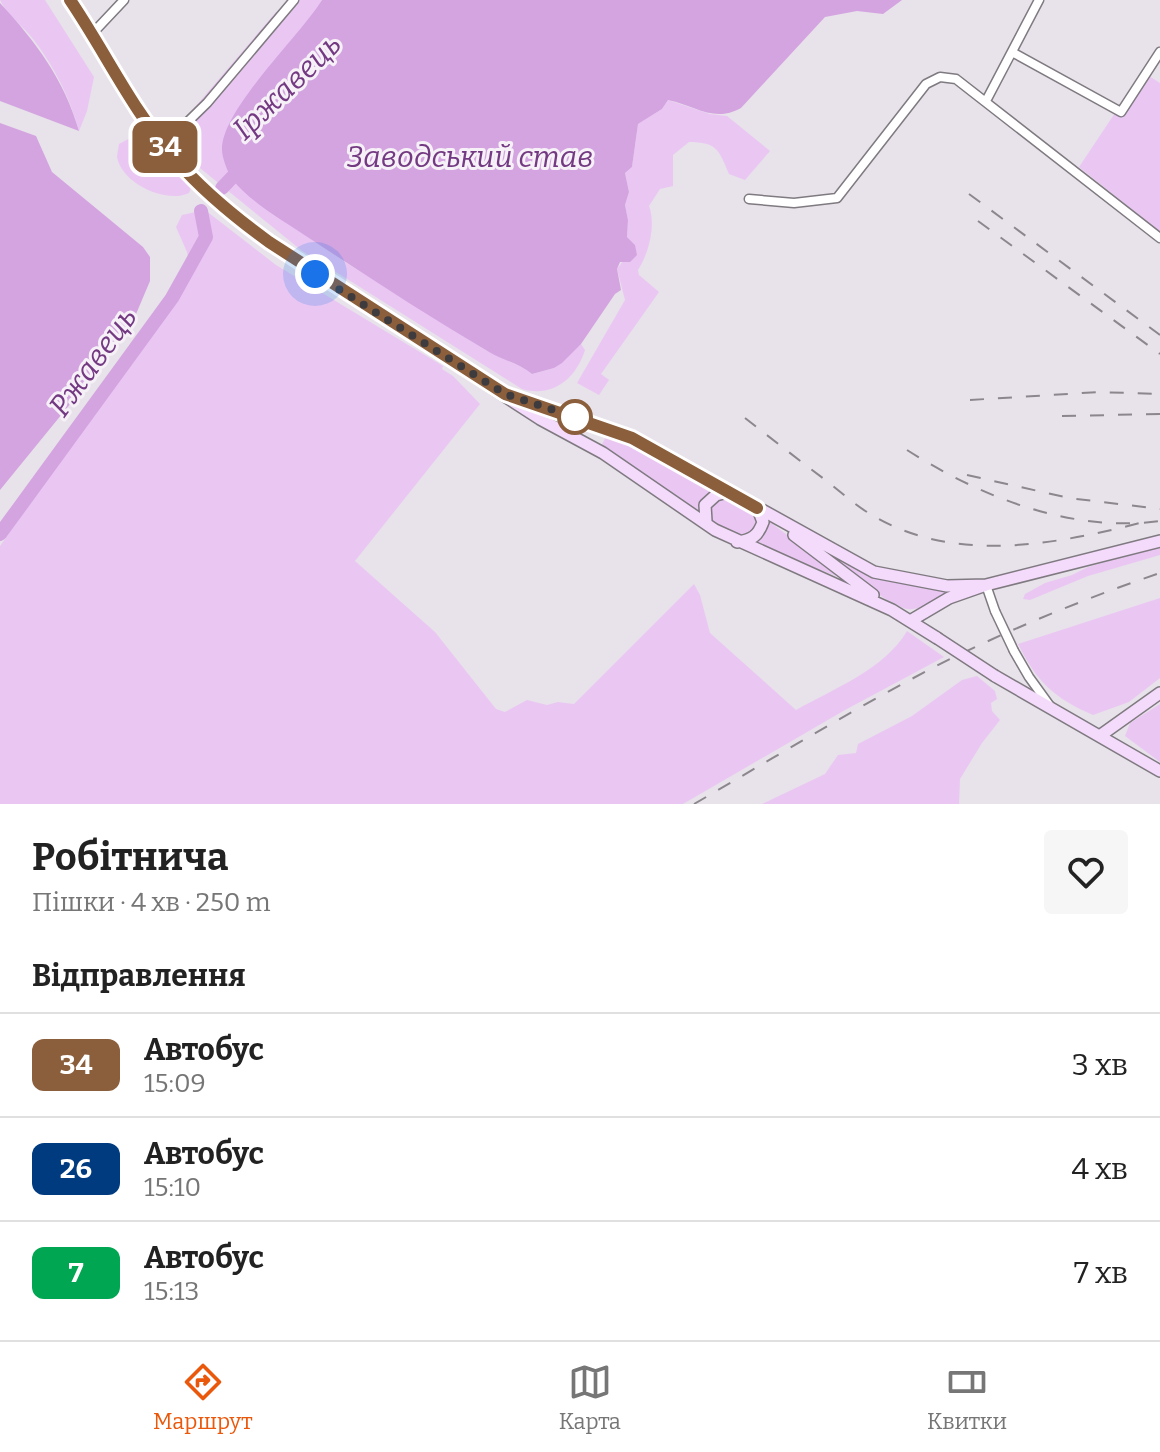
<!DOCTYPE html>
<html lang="uk">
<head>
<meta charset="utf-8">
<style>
  body { margin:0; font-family:Bitter,serif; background:#f6f6f6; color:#222; height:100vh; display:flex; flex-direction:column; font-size:30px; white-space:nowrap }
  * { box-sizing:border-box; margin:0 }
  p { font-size:26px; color:#767676 }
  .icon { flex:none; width:44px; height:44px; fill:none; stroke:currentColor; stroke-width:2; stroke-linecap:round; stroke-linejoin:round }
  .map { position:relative; height:804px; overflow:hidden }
  .sheet { display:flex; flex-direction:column; background:#fff; flex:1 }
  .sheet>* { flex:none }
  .badge { padding:0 16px; border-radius:12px; font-size:28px; line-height:52px }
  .you { position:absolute; width:40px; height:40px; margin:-20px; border:6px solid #fff; border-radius:50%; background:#1a73e8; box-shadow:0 0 0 12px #1a73e833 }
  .map>.badge { position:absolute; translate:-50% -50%; box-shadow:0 0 0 4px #fff }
  h2 { padding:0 32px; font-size:30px; line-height:72px }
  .round { display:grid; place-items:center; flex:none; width:84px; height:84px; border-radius:8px; background:#f6f6f6 }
  .summary { display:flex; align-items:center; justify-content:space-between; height:136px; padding:0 32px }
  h1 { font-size:38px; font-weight:700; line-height:60px }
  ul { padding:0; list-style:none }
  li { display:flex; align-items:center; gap:24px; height:104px; padding:0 32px; border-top:2px solid #e0e0e0 }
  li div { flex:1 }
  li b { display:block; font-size:30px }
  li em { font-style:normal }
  li .badge { min-width:88px; font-weight:700; text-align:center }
  .menu { display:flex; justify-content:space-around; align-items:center; height:112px; border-top:2px solid #e0e0e0; background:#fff; font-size:22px; color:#767676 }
  .menu a { display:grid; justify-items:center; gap:4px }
  .menu .active { color:#ea580c }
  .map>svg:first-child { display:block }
</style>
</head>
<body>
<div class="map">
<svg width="1160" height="804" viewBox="0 0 1160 804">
  <rect width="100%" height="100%" fill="#e8e2ea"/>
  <path fill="#eac7f3" d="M 0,0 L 45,0 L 94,77 L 87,111 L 79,131 C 70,98 54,66 33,39 C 23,26 7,15 0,0 Z
    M 298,0 L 322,0 L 311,18 L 259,80 L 231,177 L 264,207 L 345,262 L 487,351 L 524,368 L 532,374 L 554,368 L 581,344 L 585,350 C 576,379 552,398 522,389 L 301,250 L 190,160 C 177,142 186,139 184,120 L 276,12 L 285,17 Z
    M 1149,76 L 1160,83 L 1160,232 L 1079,167 L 1115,113 L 1123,116 Z
    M 668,100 L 710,114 L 727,116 L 770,151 L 745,180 L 729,174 C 719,150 717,142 689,142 L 673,155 L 673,186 L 660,189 L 649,206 C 656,225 649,253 638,270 L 639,275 L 659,292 L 601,374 L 609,380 L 599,395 L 577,383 L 625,300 L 617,269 L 635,245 L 627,237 L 628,220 L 625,205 L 629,192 L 625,173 L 632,167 L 638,124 L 662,109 Z
    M 147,135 L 192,185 L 189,193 C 167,204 122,184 117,157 C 117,156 119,145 119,144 L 134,136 Z
    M 205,210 L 276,265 L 443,366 L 442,369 L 453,376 L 480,404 L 355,561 L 435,632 L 496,709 L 505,712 L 527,700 L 547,705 L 558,702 L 574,704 L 694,584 L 700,595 L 710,633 L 796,710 C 833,689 885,669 907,631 L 944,657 L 845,710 L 683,804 L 0,804 L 0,546 L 158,321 L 190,266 L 187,252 L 176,227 L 182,215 Z
    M 607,435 L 631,443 L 716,488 L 703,498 L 699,512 L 600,448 Z
    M 725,498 L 756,516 L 755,530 L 745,537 L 723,530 L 712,521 L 711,507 L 719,499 Z
    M 767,520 L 849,581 L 753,544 L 762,536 Z
    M 794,532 L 867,572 L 954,590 C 942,596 922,611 908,609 C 888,607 815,547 794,532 Z
    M 1160,546 L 1160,555 L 1088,576 L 1030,600 L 1023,599 L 1025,594 L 1045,583 L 1072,575 L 1088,567 Z
    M 1160,598 L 1160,678 L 1129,702 L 1093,715 C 1054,698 1037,682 1018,644 Z
    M 977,676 L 995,691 L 997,699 L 991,703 L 992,711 L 1000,720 L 982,743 L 960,779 L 959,804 L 762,804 L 825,774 L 838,755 L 856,753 L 858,744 L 912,716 L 962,680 Z
    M 1160,704 L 1160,762 L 1125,736 L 1130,723 Z"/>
  <path fill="#d4a4e1" d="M 322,0 L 902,0 L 883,14 L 857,11 L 825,17 L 741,108 C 714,123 696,106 668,100 L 662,109 L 638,124 L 632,167 L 625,173 L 629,192 L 625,205 L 628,220 L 627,237 L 635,245 L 637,255 L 630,262 L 620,262 L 617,269 L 621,290 L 615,294 L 581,344 L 562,363 L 554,368 L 532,374 C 520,364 503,360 489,352 C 428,316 368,277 309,238 C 284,221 251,203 232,179 C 228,173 222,158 222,150 C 221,110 299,37 322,0 Z
    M 0,3 C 36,42 64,79 79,131 L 0,101 Z
    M 0,123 L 36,136 L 52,172 L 143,247 L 150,257 L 150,281 L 128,333 L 0,490 Z"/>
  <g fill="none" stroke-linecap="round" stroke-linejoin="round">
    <path stroke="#d4a4e1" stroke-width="14" d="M 222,188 L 244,165
      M 0,534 L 172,298 L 206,237 L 201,211"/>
    <defs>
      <path id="street" d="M 91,35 L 124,0
        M 1012,52 L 1121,112 L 1160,52
        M 986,101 L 1039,0
        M 164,145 L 207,103 L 294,0
        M 749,199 L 794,203 L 837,198 L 926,84 L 940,77 L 956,79 L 1160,238
        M 986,585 L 995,611
        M 1014,651 L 1029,677 L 1050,706"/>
      <path id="secondary" d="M 70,0 C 106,53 133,112 176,160 C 203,191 236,217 269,242 L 540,419 L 603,453 L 715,530 L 892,610 L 937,638
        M 518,398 L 632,438 L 874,572 L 947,586 L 986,585
        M 706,521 L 705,505 L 716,495 L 727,492
        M 794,535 L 873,595
        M 737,542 C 752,540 758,536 763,522 L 758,509
        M 910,621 L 949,598 L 986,585 L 1160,541
        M 995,676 L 1160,771
        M 1101,735 L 1160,693"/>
    </defs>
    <use href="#street" stroke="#7f7a80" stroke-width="11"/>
    <use href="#secondary" stroke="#7f7a80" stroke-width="14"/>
    <use href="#street" stroke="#fff" stroke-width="8"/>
    <use href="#secondary" stroke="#f4dafb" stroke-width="11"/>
    <path stroke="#8b878d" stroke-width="2" stroke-dasharray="14 14" stroke-linecap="butt" d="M 969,194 L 1160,335
      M 978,221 L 1160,354
      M 970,400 L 1098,392 L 1160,394
      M 1062,416 L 1160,414
      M 745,418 C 772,439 800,461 828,482 C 842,493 856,506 872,515 C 953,564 1053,545 1140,523
      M 907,450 C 981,497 1071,533 1160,521
      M 967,475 L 1069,498 L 1160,509
      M 694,804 C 779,755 863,703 950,659 C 1018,626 1089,597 1160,573"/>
    <defs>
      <path id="street-bridge" d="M 995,611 L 1014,651"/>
      <path id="secondary-bridge" d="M 937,638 L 995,676"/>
    </defs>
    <use href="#street-bridge" stroke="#7f7a80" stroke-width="11" stroke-linecap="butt"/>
    <use href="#secondary-bridge" stroke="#7f7a80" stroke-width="14" stroke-linecap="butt"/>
    <use href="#street-bridge" stroke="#fff" stroke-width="8"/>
    <use href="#secondary-bridge" stroke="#f4dafb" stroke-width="11"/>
  </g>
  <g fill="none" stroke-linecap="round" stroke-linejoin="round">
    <defs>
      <path id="line" d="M 70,0 C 106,53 133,112 176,160 C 203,191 236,218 269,242 L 505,394 L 632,438 L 757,508"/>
    </defs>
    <use href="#line" stroke="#fff" stroke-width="18"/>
    <use href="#line" stroke="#8b5e3c" stroke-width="12"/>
    <path stroke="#3d3b3e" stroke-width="8" stroke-dasharray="0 14.4" d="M 315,274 L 505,394 L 575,417"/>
  </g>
  <circle fill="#fff" stroke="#8b5e3c" stroke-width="4" cx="575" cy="417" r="16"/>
  <g text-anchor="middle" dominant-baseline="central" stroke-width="6" stroke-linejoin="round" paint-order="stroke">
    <g font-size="30" font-style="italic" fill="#733982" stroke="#f6f0f7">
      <text transform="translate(287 87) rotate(-44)">Іржавець</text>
      <text x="470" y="157">Заводський став</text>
      <text transform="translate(93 362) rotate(-54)">Ржавець</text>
    </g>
  </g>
</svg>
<div class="you" style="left:315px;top:274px"></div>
<b class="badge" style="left:165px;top:147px;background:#8b5e3c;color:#fff">34</b>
</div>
<section class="sheet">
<div class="summary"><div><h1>Робітнича</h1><p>Пішки · 4 хв · 250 m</p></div><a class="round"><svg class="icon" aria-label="heart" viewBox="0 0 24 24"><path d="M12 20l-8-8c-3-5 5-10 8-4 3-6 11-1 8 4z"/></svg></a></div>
<h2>Відправлення</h2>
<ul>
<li><span class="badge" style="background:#8b5e3c;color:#fff">34</span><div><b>Автобус</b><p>15:09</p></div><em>3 хв</em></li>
<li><span class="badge" style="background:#003b80;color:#fff">26</span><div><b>Автобус</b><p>15:10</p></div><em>4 хв</em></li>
<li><span class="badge" style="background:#00a651;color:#fff">7</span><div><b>Автобус</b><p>15:13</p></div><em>7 хв</em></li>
</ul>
</section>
<nav class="menu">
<a class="active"><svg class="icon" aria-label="directions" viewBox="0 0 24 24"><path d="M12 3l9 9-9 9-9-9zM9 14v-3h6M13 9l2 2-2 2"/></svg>Маршрут</a>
<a><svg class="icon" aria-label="map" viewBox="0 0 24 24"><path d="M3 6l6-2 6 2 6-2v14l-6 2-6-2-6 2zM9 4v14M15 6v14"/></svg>Карта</a>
<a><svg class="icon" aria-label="tickets" viewBox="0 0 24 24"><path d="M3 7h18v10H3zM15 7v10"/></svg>Квитки</a>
</nav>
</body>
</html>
